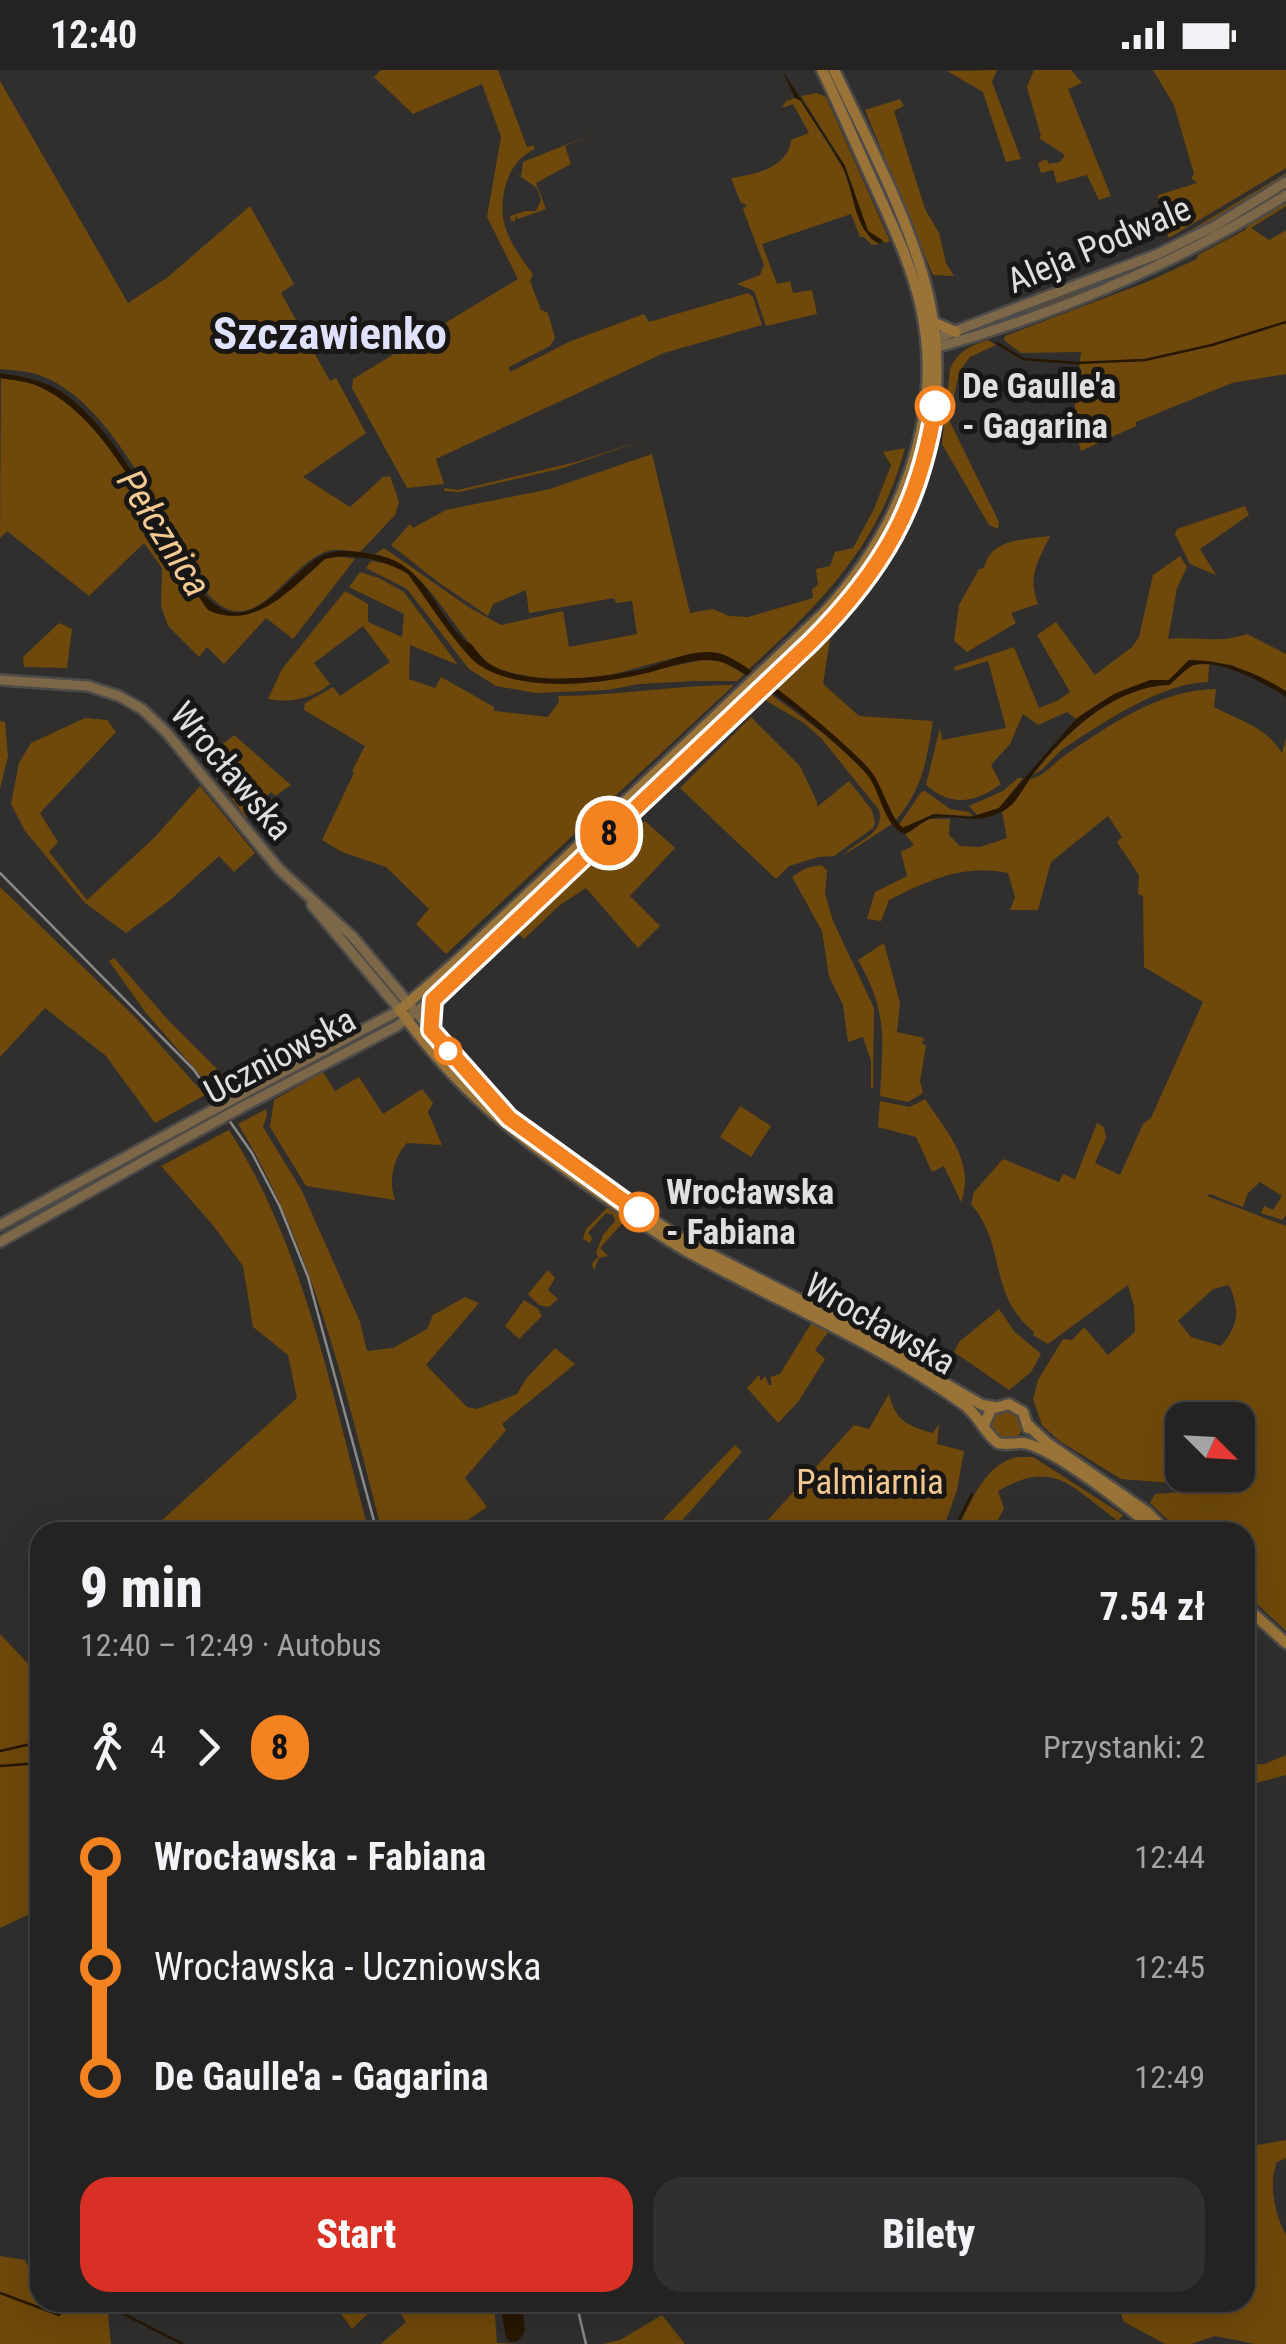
<!DOCTYPE html>
<html lang="pl">
<head>
<meta charset="utf-8">
<style>
  body { margin:0; font-family:"Roboto Condensed",sans-serif; background:#312f2f; color:#f1f3f6; height:100vh; display:flex; flex-direction:column; font-size:38px; white-space:nowrap }
  * { box-sizing:border-box; margin:0 }
  p { font-size:32px; color:#a3a4a5 }
  .icon { flex:none; width:55px; height:55px; fill:none; stroke:currentColor; stroke-width:2; stroke-linecap:round; stroke-linejoin:round }
  .map { position:relative; flex:1; overflow:hidden }
  .panel { position:absolute; left:30px; top:1452px; width:1225px; height:790px; display:flex; flex-direction:column; background:#252322; border-radius:30px; box-shadow:0 10px 40px #0002,0 0 0 2px #424040 }
  .panel>* { flex:none }
  .badge { padding:0 20px; border-radius:32px; font-size:35px; line-height:65px }
  .needle { width:65px; rotate:114deg }
  .tools { position:absolute; left:1165px; top:1332px; display:grid; gap:20px }
  .tools a { display:grid; place-items:center; width:90px; height:90px; border-radius:20px; background:#252322; box-shadow:0 10px 40px #0002,0 0 0 2px #424040; font-size:50px }
  .map>.badge { position:absolute; translate:-50% -50%; box-shadow:0 0 0 5px #fff }
  .legs { display:flex; align-items:center; gap:15px; height:110px; padding:0 50px; font-size:32px }
  .legs p { margin-inline-start:auto }
  .summary { display:flex; align-items:center; justify-content:space-between; height:170px; padding:0 50px }
  h1 { font-size:55px; font-weight:800; line-height:75px }
  .primary-button { display:flex; gap:20px; margin-top:auto; padding:20px 50px }
  .primary-button a { flex:1; height:115px; border-radius:30px; background:#d93025; color:#fff; font-size:40px; font-weight:800; line-height:115px; text-align:center }
  .primary-button a+a { background:#312f2f; color:#f1f3f6 }
  ul { padding:0 50px; list-style:none }
  li { display:flex; align-items:center; gap:35px; height:110px; font-size:38px }
  li i { display:grid; place-items:center; width:15px; height:100%; margin:0 12px; background:currentColor }
  li i::after { content:''; width:25px; height:25px; margin:-12px; border:8px solid; border-radius:50%; background:#252322 }
  li p { margin-inline-start:auto }
  li:first-child i { background:linear-gradient(#0000 50%,currentColor 0) }
  li:last-child i { background:linear-gradient(currentColor 50%,#0000 0) }
  .status { display:flex; justify-content:space-between; align-items:center; height:70px; padding:0 50px; background:#252322; direction:ltr }
  .status svg { height:28px; fill:currentColor }
  .map>svg:first-child { display:block }
</style>
</head>
<body>
<div class="status"><b>12:40</b><svg viewBox="0 0 49 12"><path d="M0 12V9h3v3zM5 12V6h3v6zM10 12V3h3v9zM15 12V0h3v12zM26 1h20v11H26zM47 4h2v5h-2z"/></svg></div>
<div class="map">
<svg width="1286" height="2274" viewBox="0 0 1286 2274">
  <rect width="100%" height="100%" fill="#312f2d"/>
  <path fill="#6f490b" fill-rule="evenodd" d="M 381,0 L 498,0 L 527,77 L 533,75 L 535,79 C 510,90 500,120 503,147 C 505,166 522,190 533,204 L 530,211 L 541,240 L 548,243 L 555,268 L 550,276 L 509,297 L 510,302 L 571,271 L 644,244 L 649,252 L 748,223 L 753,227 L 762,255 L 664,283 L 436,389 L 444,414 L 407,418 L 352,318 L 353,309 L 518,209 L 487,147 L 501,67 L 482,14 L 413,44 L 374,7 Z
    M 997,0 L 992,12 L 1021,89 L 1006,92 L 983,22 L 947,1 Z
    M 1034,0 L 1071,0 L 1082,13 L 1068,19 L 1111,126 L 1099,130 L 1087,105 L 1057,113 L 1053,100 L 1041,103 L 1038,93 L 1046,89 L 1049,94 L 1060,92 L 1065,85 L 1039,68 L 1041,66 L 1027,17 Z
    M 1153,0 L 1286,0 L 1286,98 L 1169,168 L 1161,147 L 1158,125 L 1197,113 L 1191,108 L 1194,104 L 1174,35 Z
    M 0,11 L 128,233 L 168,207 L 250,136 L 294,214 L 281,223 L 330,311 L 336,308 L 366,363 L 303,407 L 350,437 L 383,407 L 390,406 L 399,432 L 395,445 L 360,482 C 349,481 337,478 328,481 C 283,494 252,587 199,513 C 162,450 112,330 39,305 C 27,301 12,300 0,299 Z
    M 817,23 L 826,27 L 890,171 L 886,173 L 868,161 L 845,96 L 801,26 Z
    M 795,28 L 801,31 L 844,100 L 862,156 L 872,170 L 880,174 L 872,175 L 864,167 L 860,167 L 851,144 L 762,174 L 777,214 L 790,211 L 793,223 L 812,220 L 817,244 L 766,256 L 754,221 L 737,214 L 760,205 L 764,195 L 743,139 L 747,135 L 741,133 L 731,108 C 754,105 788,98 791,70 L 809,63 L 793,34 L 782,38 L 786,31 Z
    M 900,29 L 904,36 L 894,41 L 925,139 L 939,163 L 946,193 L 954,206 L 933,205 L 865,40 Z
    M 593,64 L 565,76 L 571,94 L 536,113 L 546,139 L 518,149 L 516,146 L 515,151 L 511,151 L 510,146 L 525,141 L 536,141 L 541,130 L 537,118 L 521,107 L 523,92 Z
    M 1286,103 L 1286,108 L 1196,162 L 1169,173 Z
    M 1286,131 L 1286,136 L 1251,158 L 1269,170 L 1286,160 L 1286,304 L 1232,313 L 1136,352 L 1136,356 L 1081,381 L 1073,353 L 1081,282 L 1021,283 L 1004,270 L 1005,266 L 1147,212 L 1197,189 L 1198,185 L 1245,160 L 1250,152 Z
    M 1149,191 L 1151,194 L 1099,217 L 953,269 Z
    M 988,270 L 996,275 L 970,287 L 959,302 L 949,350 L 999,452 L 998,459 L 989,455 L 942,374 L 950,299 C 958,281 970,276 988,270 Z
    M 1,308 C 13,310 27,311 38,316 C 118,352 158,471 208,540 C 256,562 292,517 325,489 L 337,486 L 355,489 L 293,569 L 266,548 L 224,594 L 207,577 L 199,587 L 168,556 L 161,536 L 162,498 L 144,473 L 89,526 L 7,461 L 0,468 Z
    M 647,369 L 563,398 L 459,422 L 444,421 L 445,418 L 458,420 L 576,392 Z
    M 905,378 C 879,476 821,533 748,600 C 741,595 731,587 722,584 C 696,576 633,602 602,606 C 571,611 533,609 502,600 C 488,595 482,587 473,577 C 444,544 422,495 375,484 L 384,478 L 470,538 L 501,555 L 563,541 L 569,577 L 637,564 L 632,531 L 616,533 L 614,528 L 529,543 L 526,520 L 493,534 L 488,546 L 438,512 L 391,475 L 410,454 L 413,458 L 446,440 L 550,419 L 652,384 L 690,543 L 713,539 L 729,546 L 748,547 L 813,528 L 812,519 L 818,515 L 816,499 L 830,496 L 835,482 L 853,478 L 874,439 L 891,395 L 883,382 Z
    M 1245,436 L 1249,445 L 1200,479 L 1216,505 L 1190,494 L 1175,464 L 1177,459 Z
    M 1050,466 C 1038,492 1027,506 1038,534 L 1011,543 L 1016,553 L 967,582 L 954,571 L 959,535 L 979,499 L 984,498 C 991,468 1023,470 1050,466 Z
    M 1180,486 L 1187,497 L 1177,518 L 1168,569 C 1197,566 1218,574 1247,564 L 1286,584 L 1286,621 L 1232,595 L 1189,590 L 1169,610 C 1134,610 1103,629 1076,649 L 1067,642 L 1038,655 L 1023,644 L 1010,674 L 991,695 L 1001,714 C 975,733 951,737 926,715 L 940,658 L 942,670 L 1006,658 L 988,591 L 955,601 L 954,597 L 1014,577 L 1039,638 L 1059,630 L 1070,622 L 1037,565 L 1056,552 L 1095,605 L 1132,577 L 1139,567 L 1153,505 Z
    M 371,491 L 395,495 L 408,504 L 466,581 L 501,604 L 598,612 L 702,590 L 721,591 L 744,604 L 738,611 L 693,611 L 639,614 L 607,620 L 536,623 L 496,616 L 469,599 L 407,519 L 366,498 Z
    M 360,502 L 379,508 L 404,522 L 458,595 L 410,575 L 409,609 L 435,618 L 441,607 L 494,637 L 494,641 L 548,647 L 559,632 L 558,626 C 617,626 675,615 734,615 L 446,884 L 416,854 L 429,839 L 386,797 L 342,782 L 322,770 L 354,703 L 352,701 L 365,676 L 304,640 L 305,633 L 333,617 L 340,626 L 390,592 L 363,556 L 314,593 L 330,614 C 312,629 290,633 268,629 L 282,599 L 345,521 L 368,534 L 368,552 L 402,567 L 404,544 L 349,517 Z
    M 59,553 L 72,559 L 67,598 L 24,597 L 23,587 Z
    M 830,569 L 823,614 L 859,646 L 933,651 C 926,692 923,719 895,751 C 874,692 824,655 775,620 Z
    M 1209,594 L 1208,612 C 1161,613 1102,653 1063,679 C 1052,687 1046,699 1033,705 C 1064,664 1115,616 1169,615 L 1191,595 Z
    M 1216,619 L 1214,637 C 1240,651 1265,656 1282,683 L 1286,668 L 1286,1145 L 1282,1150 L 1261,1143 L 1264,1136 L 1273,1140 L 1282,1126 L 1260,1112 L 1248,1123 L 1243,1137 L 1210,1124 L 1207,1126 L 1286,1156 L 1286,1561 L 1245,1523 L 1245,1462 L 1181,1462 L 1150,1433 L 1155,1424 L 1250,1417 L 1245,1410 L 1197,1415 L 1121,1409 L 1058,1370 L 1042,1355 L 1033,1329 L 1038,1310 L 1063,1269 L 1072,1270 L 1084,1257 L 1108,1285 L 1135,1262 L 1134,1236 L 1128,1215 L 1048,1274 L 1033,1265 L 1034,1262 C 987,1224 1008,1178 971,1134 L 974,1122 L 1003,1089 L 1059,1112 L 1063,1104 L 1075,1109 L 1097,1053 L 1104,1057 L 1106,1068 L 1095,1093 L 1120,1105 L 1143,1054 L 1151,1048 L 1203,932 L 1144,897 L 1143,826 L 1138,824 L 1139,805 L 1117,772 L 1122,767 L 1108,746 L 1051,792 L 1038,840 L 1010,840 L 1015,827 L 1008,803 C 965,793 926,811 889,830 L 881,851 L 867,849 L 875,822 L 907,806 L 901,782 L 914,775 L 905,764 L 929,749 L 950,749 L 949,765 L 960,776 L 980,777 L 1007,768 L 1002,742 L 1013,734 L 1030,709 C 1047,705 1053,693 1068,683 C 1113,653 1160,620 1216,619 ZM 1229,1215 C 1240,1240 1239,1255 1221,1276 L 1191,1267 L 1178,1251 L 1213,1219 ZM 1182,1350 L 1238,1350 L 1238,1405 L 1182,1405 Z
    M 770,624 C 800,645 858,687 877,718 C 883,729 886,742 892,754 L 844,785 C 856,770 885,766 879,740 L 821,668 L 804,653 L 765,630 Z
    M 751,647 L 800,696 L 817,732 L 817,737 L 849,711 L 872,740 L 875,753 L 873,758 L 834,786 L 818,787 L 789,796 L 776,809 L 680,718 Z
    M 85,648 L 107,650 L 116,662 L 40,743 L 58,772 L 49,782 L 87,830 L 155,767 L 200,716 L 255,783 L 234,802 L 219,786 L 169,831 L 126,863 L 85,833 L 25,761 L 11,734 L 19,693 L 31,673 Z
    M 0,651 L 5,652 L 8,686 L 0,719 Z
    M 234,665 L 291,715 L 275,726 L 271,722 L 263,730 L 265,734 L 246,748 L 203,690 Z
    M 1018,708 L 1023,708 L 999,738 L 977,745 L 969,736 L 1003,721 Z
    M 925,721 L 950,739 L 969,742 L 973,746 L 934,744 L 902,758 L 899,755 L 921,722 Z
    M 645,751 L 675,778 L 630,826 L 660,856 L 638,878 L 586,818 L 560,835 L 524,869 L 518,864 L 615,770 Z
    M 821,795 L 827,800 L 825,824 L 833,851 L 874,938 L 873,1018 L 871,1018 L 871,991 L 863,967 L 848,972 L 843,935 L 829,906 L 822,861 L 792,807 L 806,798 Z
    M 0,817 L 138,950 L 205,1025 L 155,1053 L 106,986 L 45,938 L 0,987 Z
    M 884,873 L 900,933 L 897,962 L 924,968 L 922,974 L 926,975 L 920,1011 L 923,1023 L 908,1032 L 880,1026 C 883,968 888,942 858,890 Z
    M 114,888 L 169,951 L 230,1012 L 214,1021 L 146,943 L 109,891 Z
    M 323,1002 L 335,1021 L 359,1007 L 383,1044 L 422,1019 L 433,1033 L 428,1042 L 442,1075 L 407,1073 C 393,1088 388,1111 395,1130 L 306,1116 L 270,1057 L 274,1030 Z
    M 925,1029 C 946,1061 976,1092 961,1132 L 944,1096 L 932,1102 L 916,1067 L 878,1057 L 880,1031 L 910,1037 Z
    M 740,1036 L 771,1056 L 751,1087 L 720,1067 Z
    M 266,1039 L 267,1045 L 263,1057 L 301,1119 L 360,1252 L 367,1281 L 393,1278 L 427,1259 L 433,1245 L 465,1227 L 479,1233 L 426,1295 L 467,1337 L 477,1339 L 517,1324 L 526,1309 L 555,1278 L 575,1294 L 502,1354 L 506,1360 L 465,1408 L 487,1437 L 450,1462 L 382,1462 C 346,1322 314,1179 238,1054 Z
    M 229,1060 C 306,1181 332,1326 369,1462 L 149,1462 L 297,1328 L 288,1285 L 253,1257 L 243,1196 L 212,1154 L 161,1096 Z
    M 609,1136 L 626,1149 L 600,1178 L 608,1186 L 599,1188 L 594,1200 L 592,1194 L 598,1187 L 596,1183 L 603,1165 L 615,1151 L 613,1145 L 606,1143 L 588,1163 L 592,1168 L 590,1173 L 583,1169 L 586,1159 Z
    M 548,1200 L 555,1208 L 548,1220 L 558,1229 L 549,1237 L 539,1235 L 528,1224 Z
    M 524,1230 L 537,1238 L 542,1246 L 519,1269 L 505,1256 Z
    M 999,1239 L 1014,1261 L 1041,1284 L 1031,1302 L 1009,1320 L 954,1282 L 959,1272 Z
    M 812,1252 L 829,1261 L 815,1280 L 825,1289 L 798,1332 L 778,1353 L 747,1318 L 759,1305 L 761,1311 L 765,1306 L 769,1315 L 772,1315 L 770,1307 L 780,1304 Z
    M 889,1324 C 895,1350 907,1356 933,1363 L 939,1354 L 937,1374 L 964,1381 L 957,1420 L 942,1462 L 757,1462 L 854,1355 L 869,1359 Z
    M991 1354a16 16 0 1 1 32 0a16 16 0 1 1-32 0Z
    M 735,1375 L 742,1382 L 672,1462 L 651,1462 Z
    M 1018,1387 L 1033,1387 L 1123,1445 L 1118,1451 C 1071,1417 1055,1388 998,1421 L 1004,1438 L 992,1462 L 956,1462 C 970,1435 984,1393 1018,1387 Z
    M 0,1564 L 34,1600 L 40,1595 L 40,1839 L 0,1858 Z
    M 1286,1685 L 1286,1705 L 1245,1716 L 1245,1695 L 1265,1694 Z
    M 1286,2070 L 1286,2088 L 1277,2092 C 1268,2113 1275,2146 1286,2165 L 1286,2274 L 1255,2274 L 1215,2266 L 1191,2274 L 1165,2274 L 1124,2252 L 1117,2233 L 1245,2232 L 1245,2077 Z
    M 0,2186 L 25,2190 L 40,2222 L 40,2232 L 107,2234 L 111,2274 L 0,2274 Z
    M 393,2232 L 494,2233 L 497,2273 L 519,2274 L 381,2274 L 406,2252 Z
    M 333,2233 L 379,2233 L 352,2259 Z
    M 662,2245 L 685,2274 L 603,2274 L 620,2270 Z"/>
  <path fill="#271701" d="M 782,0 L 845,96 L 868,161 L 882,170 L 880,174 C 853,160 855,123 843,98 C 832,75 814,54 801,31 L 795,28 Z
    M 0,303 C 24,307 46,310 66,325 C 124,368 161,457 198,518 C 248,579 278,511 321,486 C 336,477 364,482 380,486 C 425,495 435,542 464,570 C 471,576 469,570 475,579 C 480,585 483,590 491,595 C 528,617 606,608 647,598 C 670,591 696,577 721,584 C 750,592 849,675 870,700 C 884,717 887,743 903,758 L 934,744 L 971,747 L 999,738 L 1076,649 L 1114,624 L 1150,610 L 1169,610 L 1189,590 C 1225,590 1255,602 1286,621 L 1286,627 C 1266,614 1219,588 1194,595 C 1186,598 1177,609 1169,615 C 1116,616 1067,661 1035,701 C 1024,715 1018,734 1001,742 C 974,756 956,743 932,748 C 921,751 915,760 905,764 C 882,755 881,719 865,702 C 831,666 775,621 733,597 C 707,582 678,595 651,602 C 604,614 522,624 479,595 C 461,583 423,524 408,504 C 386,490 350,482 325,489 C 292,517 256,562 208,540 C 159,472 116,350 38,316 C 26,311 12,310 0,308 Z
    M 500,2233 L 522,2233 L 525,2261 L 518,2271 L 511,2272 L 506,2268 Z"/>
  <g fill="none" stroke-linecap="round" stroke-linejoin="round">
    <path stroke="#271701" stroke-width="2.5" d="M 997,273 L 1023,289 L 1076,293 L 1145,290 L 1212,275 L 1286,252
      M 953,1462 L 972,1424
      M 0,1681 L 40,1672
      M 0,1696 L 40,1693
      M 0,2223 L 59,2245 L 67,2236 L 114,2239 L 183,2274"/>
    <defs>
      <path id="secondary" d="M 932,270 L 1158,184 L 1215,156 L 1286,112
        M 932,279 C 1056,244 1177,194 1286,125
        M 0,610 L 88,616 L 119,626 L 142,639 L 166,662 L 279,799 L 353,867 L 431,960
        M 239,1026 L 400,940 L 312,835
        M 244,1036 L 397,956 L 433,929
        M 0,1155 L 174,1061
        M 0,1172 L 180,1071"/>
      <path id="primary" d="M 822,0 C 840,37 856,75 873,112 C 891,152 910,191 920,233 C 947,346 899,462 824,543 L 459,889 L 400,940 C 458,1021 514,1064 595,1120 C 626,1141 656,1164 690,1183 C 781,1233 878,1273 963,1334 C 980,1346 983,1362 998,1373 C 1008,1376 1018,1371 1028,1374 C 1063,1385 1129,1438 1158,1462
        M 834,0 C 865,65 901,133 922,202 C 957,316 927,441 851,531 L 433,929 L 431,960 L 509,1049 L 639,1141 L 688,1173 L 839,1250 L 961,1323 L 982,1335 L 994,1337
        M 933,252 L 956,262
        M 985,1353 L 991,1339 L 1009,1334 L 1023,1342 L 1028,1358
        M 1028,1355 L 1046,1372 L 1147,1442 L 1167,1462
        M 1245,1536 L 1286,1573"/>
    </defs>
    <use href="#secondary" stroke="#4d4b49" stroke-width="14"/>
    <use href="#primary" stroke="#4d4b49" stroke-width="15"/>
    <use href="#secondary" stroke="#7c6849" stroke-width="9"/>
    <use href="#primary" stroke="#997337" stroke-width="10"/>
    <path stroke="#8b8987" stroke-width="2.5" d="M 0,803 L 194,1000 L 252,1083 L 280,1137 L 308,1207 L 377,1462
      M 576,2232 L 586,2274"/>
    <defs>
      <path id="secondary-bridge" d="M 174,1061 L 239,1026
        M 180,1071 L 244,1036"/>
    </defs>
    <use href="#secondary-bridge" stroke="#4d4b49" stroke-width="14" stroke-linecap="butt"/>
    <use href="#secondary-bridge" stroke="#7c6849" stroke-width="9"/>
  </g>
  <g fill="none" stroke-linecap="round" stroke-linejoin="round">
    <defs>
      <path id="line-1" d="M 639,1142 L 509,1048 L 431,960 L 433,930 L 811,572 C 882,501 920,436 935,336"/>
    </defs>
    <use href="#line-1" stroke="#fff" stroke-width="22"/>
    <use href="#line-1" stroke="#f58220" stroke-width="15"/>
  </g>
  <g fill="#fff" stroke="#f58220" stroke-width="5">
    <circle cx="935" cy="336" r="18"/>
    <circle cx="448" cy="981" r="12"/>
    <circle cx="639" cy="1142" r="18"/>
  </g>
  <g text-anchor="middle" dominant-baseline="central" stroke-width="10" stroke-linejoin="round" paint-order="stroke">
    <g font-size="35" fill="#e1dfde" stroke="#181716">
      <text transform="translate(1099 175) rotate(-23)">Aleja Podwale</text>
      <text transform="translate(231 701) rotate(50)">Wrocławska</text>
      <text transform="translate(280 986) rotate(-28)">Uczniowska</text>
      <text transform="translate(880 1254) rotate(30)">Wrocławska</text>
    </g>
    <g font-size="35" font-weight="bold" fill="#e1dfde" stroke="#181716" text-anchor="start">
      <text x="962" y="316">De Gaulle'a<tspan x="962" dy="40">- Gagarina</tspan></text>
      <text x="666" y="1122">Wrocławska<tspan x="666" dy="40">- Fabiana</tspan></text>
    </g>
    <g font-size="35" fill="#f4c891" stroke="#181716">
      <text x="870" y="1412">Palmiarnia</text>
    </g>
    <g font-size="38" font-style="italic" fill="#f5ca92" stroke="#181716">
      <text transform="translate(164 463) rotate(58)">Pełcznica</text>
    </g>
    <g font-size="45" font-weight="bold" fill="#dfe1fe" stroke="#181716">
      <text x="330" y="263">Szczawienko</text>
    </g>
  </g>
</svg>
<div class="tools">
<a><svg class="needle" viewBox="-14 -14 28 28"><path d="M0-13l5 13h-10z" fill="#e53935"/><path d="M0 13l5-13h-10z" fill="#a3a4a5"/></svg></a>
</div>
<b class="badge" style="left:609px;top:763px;background:#f58220;color:#111">8</b>
<section class="panel">
<div class="summary"><div><h1>9 min</h1><p>12:40 – 12:49 · Autobus</p></div><b>7.54 zł</b></div>
<div class="legs"><svg class="icon" aria-label="walk" viewBox="0 0 24 24"><circle cx="13" cy="4" r="2"/><path d="M13 8l-2 6 4 7M11 14l-3 7M7 12l3-4h3l4 4"/></svg>4<svg class="icon" aria-label="forward" viewBox="0 0 24 24"><path d="M9 5l7 7-7 7"/></svg><b class="badge" style="background:#f58220;color:#111">8</b><p>Przystanki: 2</p></div>
<ul>
<li><i style="color:#f58220"></i><b>Wrocławska - Fabiana</b><p>12:44</p></li>
<li><i style="color:#f58220"></i><span>Wrocławska - Uczniowska</span><p>12:45</p></li>
<li><i style="color:#f58220"></i><b>De Gaulle'a - Gagarina</b><p>12:49</p></li>
</ul>
<div class="primary-button"><a>Start</a><a>Bilety</a></div>
</section>
</div>
</body>
</html>
